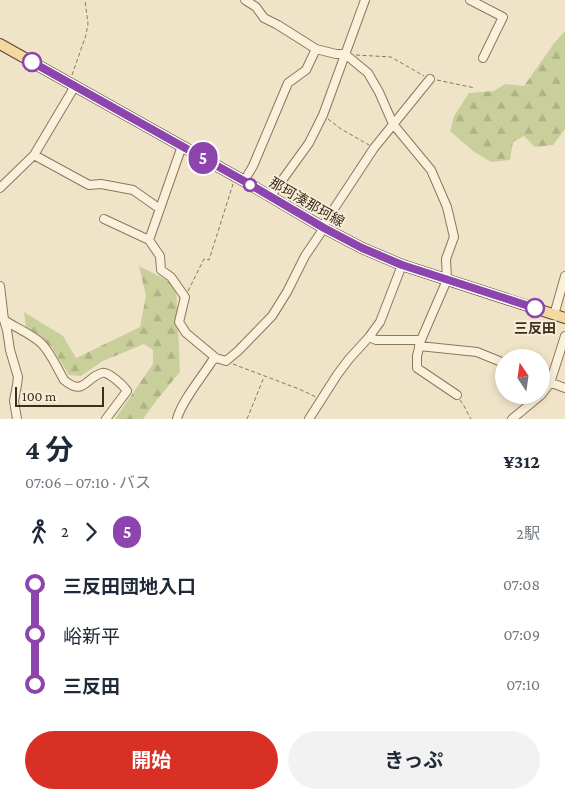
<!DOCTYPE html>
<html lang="ja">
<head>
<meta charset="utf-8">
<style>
  body { margin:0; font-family:"Crimson Pro","Noto Sans JP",serif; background:#f2f2f3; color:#1f2937; height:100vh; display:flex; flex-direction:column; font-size:19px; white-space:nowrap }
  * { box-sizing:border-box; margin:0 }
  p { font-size:16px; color:#747a83 }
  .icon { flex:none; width:28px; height:28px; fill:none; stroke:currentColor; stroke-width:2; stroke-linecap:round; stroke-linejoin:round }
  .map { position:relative; height:419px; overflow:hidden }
  .drawer { display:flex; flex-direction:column; background:#fff; flex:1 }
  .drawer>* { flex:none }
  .badge { padding:0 10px; border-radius:16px; font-size:18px; line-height:32px }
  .needle { width:32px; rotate:347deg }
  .fabs { position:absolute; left:495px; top:349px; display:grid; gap:10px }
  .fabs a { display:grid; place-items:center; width:55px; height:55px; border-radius:50%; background:#fff; box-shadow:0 2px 8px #0003; font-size:25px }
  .scale { position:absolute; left:15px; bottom:12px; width:89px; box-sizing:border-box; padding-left:5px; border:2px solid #3d2e20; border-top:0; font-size:14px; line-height:18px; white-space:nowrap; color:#3d2e20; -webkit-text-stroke:4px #f7eed8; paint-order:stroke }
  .map>.badge { position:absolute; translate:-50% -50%; box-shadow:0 0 0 2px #fff }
  .legs { display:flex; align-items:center; gap:8px; height:55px; padding:0 25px; font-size:16px }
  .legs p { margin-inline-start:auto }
  .overview { display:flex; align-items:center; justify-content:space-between; height:85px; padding:0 25px }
  h1 { font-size:28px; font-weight:700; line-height:38px }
  .primary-button { display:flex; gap:10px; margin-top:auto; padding:10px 25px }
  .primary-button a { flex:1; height:58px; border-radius:30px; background:#d93025; color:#fff; font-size:20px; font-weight:700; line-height:58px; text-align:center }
  .primary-button a+a { background:#f2f2f3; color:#1f2937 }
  ul { padding:0 25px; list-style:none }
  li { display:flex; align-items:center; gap:18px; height:50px; font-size:19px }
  li i { display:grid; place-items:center; width:8px; height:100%; margin:0 6px; background:currentColor }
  li i::after { content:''; width:12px; height:12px; margin:-6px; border:4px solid; border-radius:50%; background:#fff }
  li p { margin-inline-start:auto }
  li:first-child i { background:linear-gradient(#0000 50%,currentColor 0) }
  li:last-child i { background:linear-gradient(currentColor 50%,#0000 0) }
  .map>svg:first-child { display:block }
</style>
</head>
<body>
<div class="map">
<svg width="565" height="419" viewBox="0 0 565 419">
  <defs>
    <pattern id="forest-firs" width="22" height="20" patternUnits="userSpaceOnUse" patternTransform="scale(1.25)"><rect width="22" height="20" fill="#c9cf9b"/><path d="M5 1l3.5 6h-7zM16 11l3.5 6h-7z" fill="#aeb285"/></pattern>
  </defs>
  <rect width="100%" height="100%" fill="#f0e4c8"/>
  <path fill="url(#forest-firs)" d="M 565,31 L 565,129 L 553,145 L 535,147 L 524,136 L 513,142 L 510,160 L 491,162 L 473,151 L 450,131 L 454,116 L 469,93 L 494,91 L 505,84 L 524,86 L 555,42 Z
    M 139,266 L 176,285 L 180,372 L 156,401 L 143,419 L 115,419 L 153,364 L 153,350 L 144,344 L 103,361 L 81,376 L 69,375 L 51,346 L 26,328 L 24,312 L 63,336 L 76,358 L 140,327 L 146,296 Z"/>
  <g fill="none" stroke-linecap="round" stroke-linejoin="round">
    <defs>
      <path id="minor" d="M 245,0 L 256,7 L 264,18 L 278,25 L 316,49 L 336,54 L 345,54 L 368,73 L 379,92 L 393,124 L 431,170 L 447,207 L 454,237 L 446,259 L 447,280 L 421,340 L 417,356 L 417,368 L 457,395
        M 470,0 L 503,17 L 483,58
        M 182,146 L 149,240 L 160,256 L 161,270 L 171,277 L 185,297 L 179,322 L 186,333 L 216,358
        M 34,155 L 89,185 L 101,184 L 133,190 L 160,209
        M 244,181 L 253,166 L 288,83 L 306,70 L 316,49
        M 0,188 L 34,155 L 75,86
        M 270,197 L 309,143 L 323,115 L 365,0
        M 104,219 L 149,240
        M 322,227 L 374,148 L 430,79
        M 0,286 L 4,320 L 7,330 L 10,350 L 18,377 L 17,385 L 14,401 L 17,419
        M 554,315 L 565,276
        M 4,320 C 16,328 30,333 41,343 C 51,353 57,368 64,380 C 84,397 86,377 102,373 C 108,371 124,386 127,391 L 106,419
        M 369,337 L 376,340 L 421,340
        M 419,346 L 477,352 L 504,363
        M 541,379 L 565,388
        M 541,395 L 550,383 L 565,336
        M 177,419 C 181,402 202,377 212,361 L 216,358 L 226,361 L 238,351 L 272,316 L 287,292 L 305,256 L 324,228
        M 309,419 L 337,375 L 349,359 L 369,337 L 380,322 L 402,265
        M 512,419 L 541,395"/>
      <path id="major" d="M 0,44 L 244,181 L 324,228 L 362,248 L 402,265 L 565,318"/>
    </defs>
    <use href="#minor" stroke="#8d765c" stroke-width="10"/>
    <use href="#major" stroke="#5b4430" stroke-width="12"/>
    <path stroke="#8d765c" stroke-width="1" stroke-dasharray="4 2.5" stroke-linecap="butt" d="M 356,55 L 391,57 L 424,76
      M 72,75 L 86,35 L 88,24 L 85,0
      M 437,80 L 475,88
      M 328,119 L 341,129 L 369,145
      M 188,291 L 204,259 L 209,260 L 233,184
      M 233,364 L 299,389 L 316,397
      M 460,400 C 465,406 467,413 471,419
      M 247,419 L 264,377"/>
    <use href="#minor" stroke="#faf1dc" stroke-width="8"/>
    <use href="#major" stroke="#f3d9a0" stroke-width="10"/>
  </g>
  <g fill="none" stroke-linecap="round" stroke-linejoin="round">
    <defs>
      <path id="line-1" d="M 32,62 L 244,181 L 324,228 L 362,248 L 402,265 L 535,308"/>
    </defs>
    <use href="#line-1" stroke="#fff" stroke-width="11"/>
    <use href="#line-1" stroke="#8e44ad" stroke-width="8"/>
  </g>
  <g fill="#fff" stroke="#8e44ad" stroke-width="2.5">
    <circle cx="32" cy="62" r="9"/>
    <circle cx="250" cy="185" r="6"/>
    <circle cx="535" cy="308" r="9"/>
  </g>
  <g text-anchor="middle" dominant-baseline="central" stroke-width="4" stroke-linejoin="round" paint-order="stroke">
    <g font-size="14" fill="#3d2e20" stroke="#f7eed8">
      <text transform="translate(307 202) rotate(30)">那珂湊那珂線</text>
    </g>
    <g font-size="14" font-weight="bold" fill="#3d2e20" stroke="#f7eed8">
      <text x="535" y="328">三反田</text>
    </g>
  </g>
</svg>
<div class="fabs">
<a><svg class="needle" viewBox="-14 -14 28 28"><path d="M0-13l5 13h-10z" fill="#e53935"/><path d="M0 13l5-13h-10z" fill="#747a83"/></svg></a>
</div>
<div class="scale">100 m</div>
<b class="badge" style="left:203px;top:158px;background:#8e44ad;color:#fff">5</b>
</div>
<section class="drawer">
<div class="overview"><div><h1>4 分</h1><p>07:06 – 07:10 · バス</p></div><b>¥312</b></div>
<div class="legs"><svg class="icon" aria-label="walk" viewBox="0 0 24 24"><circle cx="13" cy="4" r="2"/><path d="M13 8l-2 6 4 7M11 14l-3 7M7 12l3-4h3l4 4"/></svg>2<svg class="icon" aria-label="forward" viewBox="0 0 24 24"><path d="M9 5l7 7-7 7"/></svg><b class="badge" style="background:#8e44ad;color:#fff">5</b><p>2駅</p></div>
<ul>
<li><i style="color:#8e44ad"></i><b>三反田団地入口</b><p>07:08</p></li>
<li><i style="color:#8e44ad"></i><span>峪新平</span><p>07:09</p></li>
<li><i style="color:#8e44ad"></i><b>三反田</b><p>07:10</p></li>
</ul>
<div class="primary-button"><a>開始</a><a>きっぷ</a></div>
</section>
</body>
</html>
